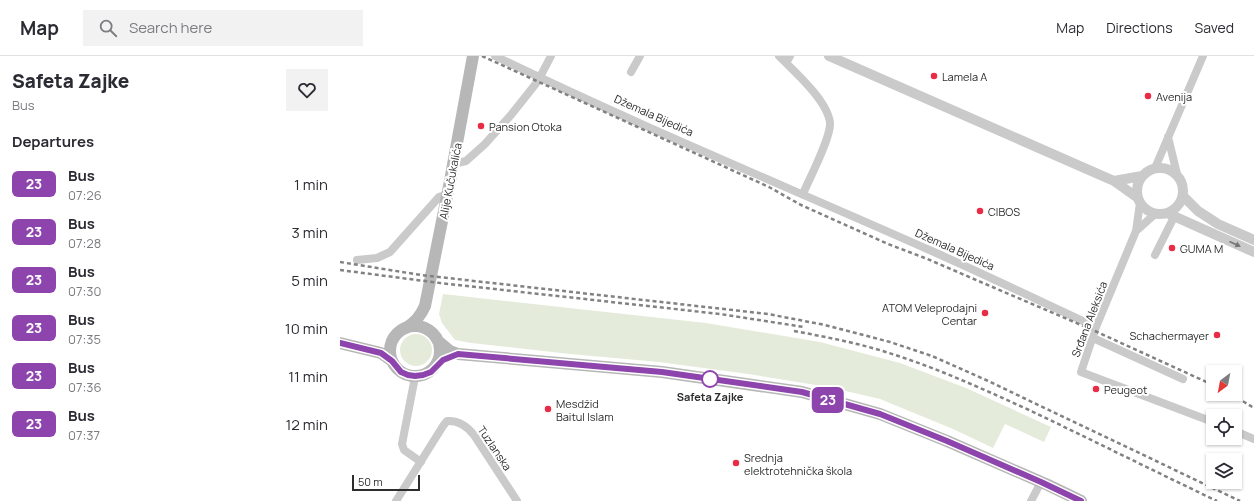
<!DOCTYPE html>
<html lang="en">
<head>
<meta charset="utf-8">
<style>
  body { margin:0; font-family:Manrope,sans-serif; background:#f2f2f3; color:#2b2b33; height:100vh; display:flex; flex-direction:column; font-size:15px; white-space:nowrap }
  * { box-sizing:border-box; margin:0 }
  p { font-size:13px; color:#7c7c81 }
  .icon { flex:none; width:22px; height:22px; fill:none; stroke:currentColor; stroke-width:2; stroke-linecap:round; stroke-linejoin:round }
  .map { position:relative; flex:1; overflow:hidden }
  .details { display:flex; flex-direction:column; background:#fff; width:340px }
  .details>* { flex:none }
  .badge { padding:0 8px; border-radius:6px; font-size:14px; line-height:26px }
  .needle { width:26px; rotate:212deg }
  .fabs { position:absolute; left:866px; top:309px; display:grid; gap:8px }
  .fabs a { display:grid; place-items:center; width:36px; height:36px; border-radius:0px; background:#fff; box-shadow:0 1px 3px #0004; font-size:20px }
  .scale { position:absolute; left:12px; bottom:10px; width:68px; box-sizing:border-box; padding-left:4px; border:2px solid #2d2d2d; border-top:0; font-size:11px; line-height:14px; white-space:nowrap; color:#2d2d2d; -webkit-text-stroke:3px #fff; paint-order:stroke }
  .map>.badge { position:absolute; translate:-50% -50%; box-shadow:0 0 0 2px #fff }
  h2 { padding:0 12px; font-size:15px; line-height:36px }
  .round { display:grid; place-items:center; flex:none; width:42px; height:42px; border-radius:0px; background:#f2f2f3 }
  .head { display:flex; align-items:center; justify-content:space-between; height:68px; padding:0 12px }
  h1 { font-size:19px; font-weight:800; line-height:30px }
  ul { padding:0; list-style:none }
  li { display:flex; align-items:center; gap:12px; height:48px; padding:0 12px }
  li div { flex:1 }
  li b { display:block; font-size:15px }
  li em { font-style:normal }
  li .badge { min-width:44px; font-weight:700; text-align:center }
  header { display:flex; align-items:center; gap:24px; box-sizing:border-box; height:56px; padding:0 20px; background:#fff; border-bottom:1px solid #e1e1e2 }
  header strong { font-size:19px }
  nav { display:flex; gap:22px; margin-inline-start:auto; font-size:14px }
  .search { width:280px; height:36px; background:#f2f2f3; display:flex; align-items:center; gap:10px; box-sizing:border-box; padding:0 14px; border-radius:0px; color:#7c7c81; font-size:15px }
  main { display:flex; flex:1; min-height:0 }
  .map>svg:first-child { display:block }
</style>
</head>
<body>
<header>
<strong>Map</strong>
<div class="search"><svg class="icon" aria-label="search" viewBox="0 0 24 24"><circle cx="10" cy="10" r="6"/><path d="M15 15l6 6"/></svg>Search here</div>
<nav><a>Map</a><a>Directions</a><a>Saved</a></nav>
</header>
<main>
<section class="details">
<div class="head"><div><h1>Safeta Zajke</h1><p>Bus</p></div><a class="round"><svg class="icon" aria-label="heart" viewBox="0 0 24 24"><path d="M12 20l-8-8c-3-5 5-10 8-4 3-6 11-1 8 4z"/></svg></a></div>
<h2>Departures</h2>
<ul>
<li><span class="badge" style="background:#8e44ad;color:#fff">23</span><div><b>Bus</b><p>07:26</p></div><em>1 min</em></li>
<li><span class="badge" style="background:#8e44ad;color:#fff">23</span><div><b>Bus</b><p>07:28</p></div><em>3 min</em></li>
<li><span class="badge" style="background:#8e44ad;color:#fff">23</span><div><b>Bus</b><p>07:30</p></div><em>5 min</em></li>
<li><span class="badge" style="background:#8e44ad;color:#fff">23</span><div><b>Bus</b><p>07:35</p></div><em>10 min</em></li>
<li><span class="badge" style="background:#8e44ad;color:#fff">23</span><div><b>Bus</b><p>07:36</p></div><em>11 min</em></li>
<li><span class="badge" style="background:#8e44ad;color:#fff">23</span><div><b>Bus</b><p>07:37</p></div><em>12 min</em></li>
</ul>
</section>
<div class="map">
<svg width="914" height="445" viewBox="0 0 914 445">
  <rect width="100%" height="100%" fill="#fff"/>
  <path fill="#e5ebda" d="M 103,238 L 366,267 L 480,286 L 560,307 L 626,332 L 711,371 L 704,386 L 665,368 L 653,392 L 613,373 L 540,343 L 488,331 L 408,318 L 319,306 L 230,298 L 131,287 L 115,284 L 102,267 L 99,258 Z
    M60 294a16 16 0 1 1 32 0a16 16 0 1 1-32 0Z"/>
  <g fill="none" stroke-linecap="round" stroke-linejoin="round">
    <path stroke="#cacaca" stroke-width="8" d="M 155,0 C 299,70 448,131 594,196 C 648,220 702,246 756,271
      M 439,0 C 454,15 488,45 490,67 C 491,82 469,123 463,138
      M 446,7 L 450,0
      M 291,16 L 300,0
      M 828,81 L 837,118
      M 113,108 L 126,105 L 145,88 L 171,59 L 198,25 L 211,0
      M 815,112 L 863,0
      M 800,147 L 796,175 L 756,271 L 741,316 L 873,366
      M 796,175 L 815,158
      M 815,199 L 834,161
      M 17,204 L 37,202 L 50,196 L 99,141 L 107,139
      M 753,282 L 843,323
      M 75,321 L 62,388 L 64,394 L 81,406
      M 895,375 L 914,383
      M 56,445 L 103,370 L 107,365 C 119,364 127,370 134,379 L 177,445
      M 691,445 L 701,426"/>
    <path stroke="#cacaca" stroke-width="10" d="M 489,0 L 774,125 L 798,142
      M797 135a23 23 0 1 1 46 0a23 23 0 1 1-46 0Z
      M 774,125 L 802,120
      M 843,140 L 858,155 L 878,168 L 914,184
      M 827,157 L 914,196"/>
    <path stroke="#b7b7b7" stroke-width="12" d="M50 295a25 25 0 1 1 50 0a25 25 0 1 1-50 0Z
      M 66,272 C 75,266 80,261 85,250 L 110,125 L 133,0
      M 98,285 L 110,295 L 118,298 L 322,316 L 462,336 L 540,358 L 607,385 L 708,429 L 741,445
      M 0,287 L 41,297 L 52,305"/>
    <path stroke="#828282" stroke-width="2.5" stroke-dasharray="4 3" stroke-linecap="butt" d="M 142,0 L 429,131 L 461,149 L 548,188 L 585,202 L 755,275 L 873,329
      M 0,206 L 81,219 L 428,258 L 485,269 L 550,286 L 592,300 L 646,324 L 900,445
      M 0,214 L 100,227 L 380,258 L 464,271
      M 454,275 C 486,281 518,287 549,297 C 597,312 643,333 689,354 C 752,384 814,415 877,445
      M 891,338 L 914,352"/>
  </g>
  <defs><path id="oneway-solid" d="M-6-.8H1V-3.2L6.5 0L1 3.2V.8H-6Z"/></defs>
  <use fill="#747474" href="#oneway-solid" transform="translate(895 188) rotate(24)"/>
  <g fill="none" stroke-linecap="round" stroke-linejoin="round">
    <defs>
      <path id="line" d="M 0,287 L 41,297 L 52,305 L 61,316 L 68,319 L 75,320 L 83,319 L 91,316 L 103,304 L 118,298 L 322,316 L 462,336 L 540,358 L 607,385 L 701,426 L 741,445"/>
    </defs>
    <use href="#line" stroke="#fff" stroke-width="9"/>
    <use href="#line" stroke="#8e44ad" stroke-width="6"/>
  </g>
  <g fill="#e92b45" stroke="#fff" stroke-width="1.5">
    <circle cx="594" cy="20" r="4"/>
    <circle cx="808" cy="40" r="4"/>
    <circle cx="141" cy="70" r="4"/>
    <circle cx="640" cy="155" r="4"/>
    <circle cx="832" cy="192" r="4"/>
    <circle cx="645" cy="257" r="4"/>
    <circle cx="877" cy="279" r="4"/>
    <circle cx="756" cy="333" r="4"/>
    <circle cx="208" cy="353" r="4"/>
    <circle cx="396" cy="407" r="4"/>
  </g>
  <circle fill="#fff" stroke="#8e44ad" stroke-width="2" cx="370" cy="323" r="8"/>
  <g text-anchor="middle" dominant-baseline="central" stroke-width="4" stroke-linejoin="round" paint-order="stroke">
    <g font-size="11" fill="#2d2d2d" stroke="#fff" text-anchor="start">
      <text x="602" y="20">Lamela A</text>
      <text x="816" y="40">Avenija</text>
      <text x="149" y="70">Pansion Otoka</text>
      <text x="648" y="155">CIBOS</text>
      <text x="840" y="192">GUMA M</text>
      <text x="637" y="251" text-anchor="end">ATOM Veleprodajni<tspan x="637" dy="13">Centar</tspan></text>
      <text x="869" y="279" text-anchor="end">Schachermayer</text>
      <text x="764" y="333">Peugeot</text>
      <text x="216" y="347">Mesdžid<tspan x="216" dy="13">Baitul Islam</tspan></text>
      <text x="404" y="401">Srednja<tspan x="404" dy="13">elektrotehnička škola</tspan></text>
    </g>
    <g font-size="11" fill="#2d2d2d" stroke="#fff">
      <text transform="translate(314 59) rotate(24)">Džemala Bijedića</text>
      <text transform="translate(110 125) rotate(-79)">Alije Kučukalića</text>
      <text transform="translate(615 193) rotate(24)">Džemala Bijedića</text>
      <text transform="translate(749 263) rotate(-69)">Srđana Aleksića</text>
      <text transform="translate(155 392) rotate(56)">Tuzlanska</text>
    </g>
    <g font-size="11" font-weight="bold" fill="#2d2d2d" stroke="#fff">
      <text x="370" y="340">Safeta Zajke</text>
    </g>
  </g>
</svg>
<div class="fabs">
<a><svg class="needle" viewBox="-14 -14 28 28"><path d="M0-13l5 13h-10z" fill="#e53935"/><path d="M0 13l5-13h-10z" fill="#7c7c81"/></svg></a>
<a><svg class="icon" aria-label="locate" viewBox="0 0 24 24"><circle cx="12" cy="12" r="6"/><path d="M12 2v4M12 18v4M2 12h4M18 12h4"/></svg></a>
<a><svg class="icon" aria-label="layers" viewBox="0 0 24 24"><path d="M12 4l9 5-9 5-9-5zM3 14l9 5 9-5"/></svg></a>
</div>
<div class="scale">50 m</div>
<b class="badge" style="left:488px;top:344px;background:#8e44ad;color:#fff">23</b>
</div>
</main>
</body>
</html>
